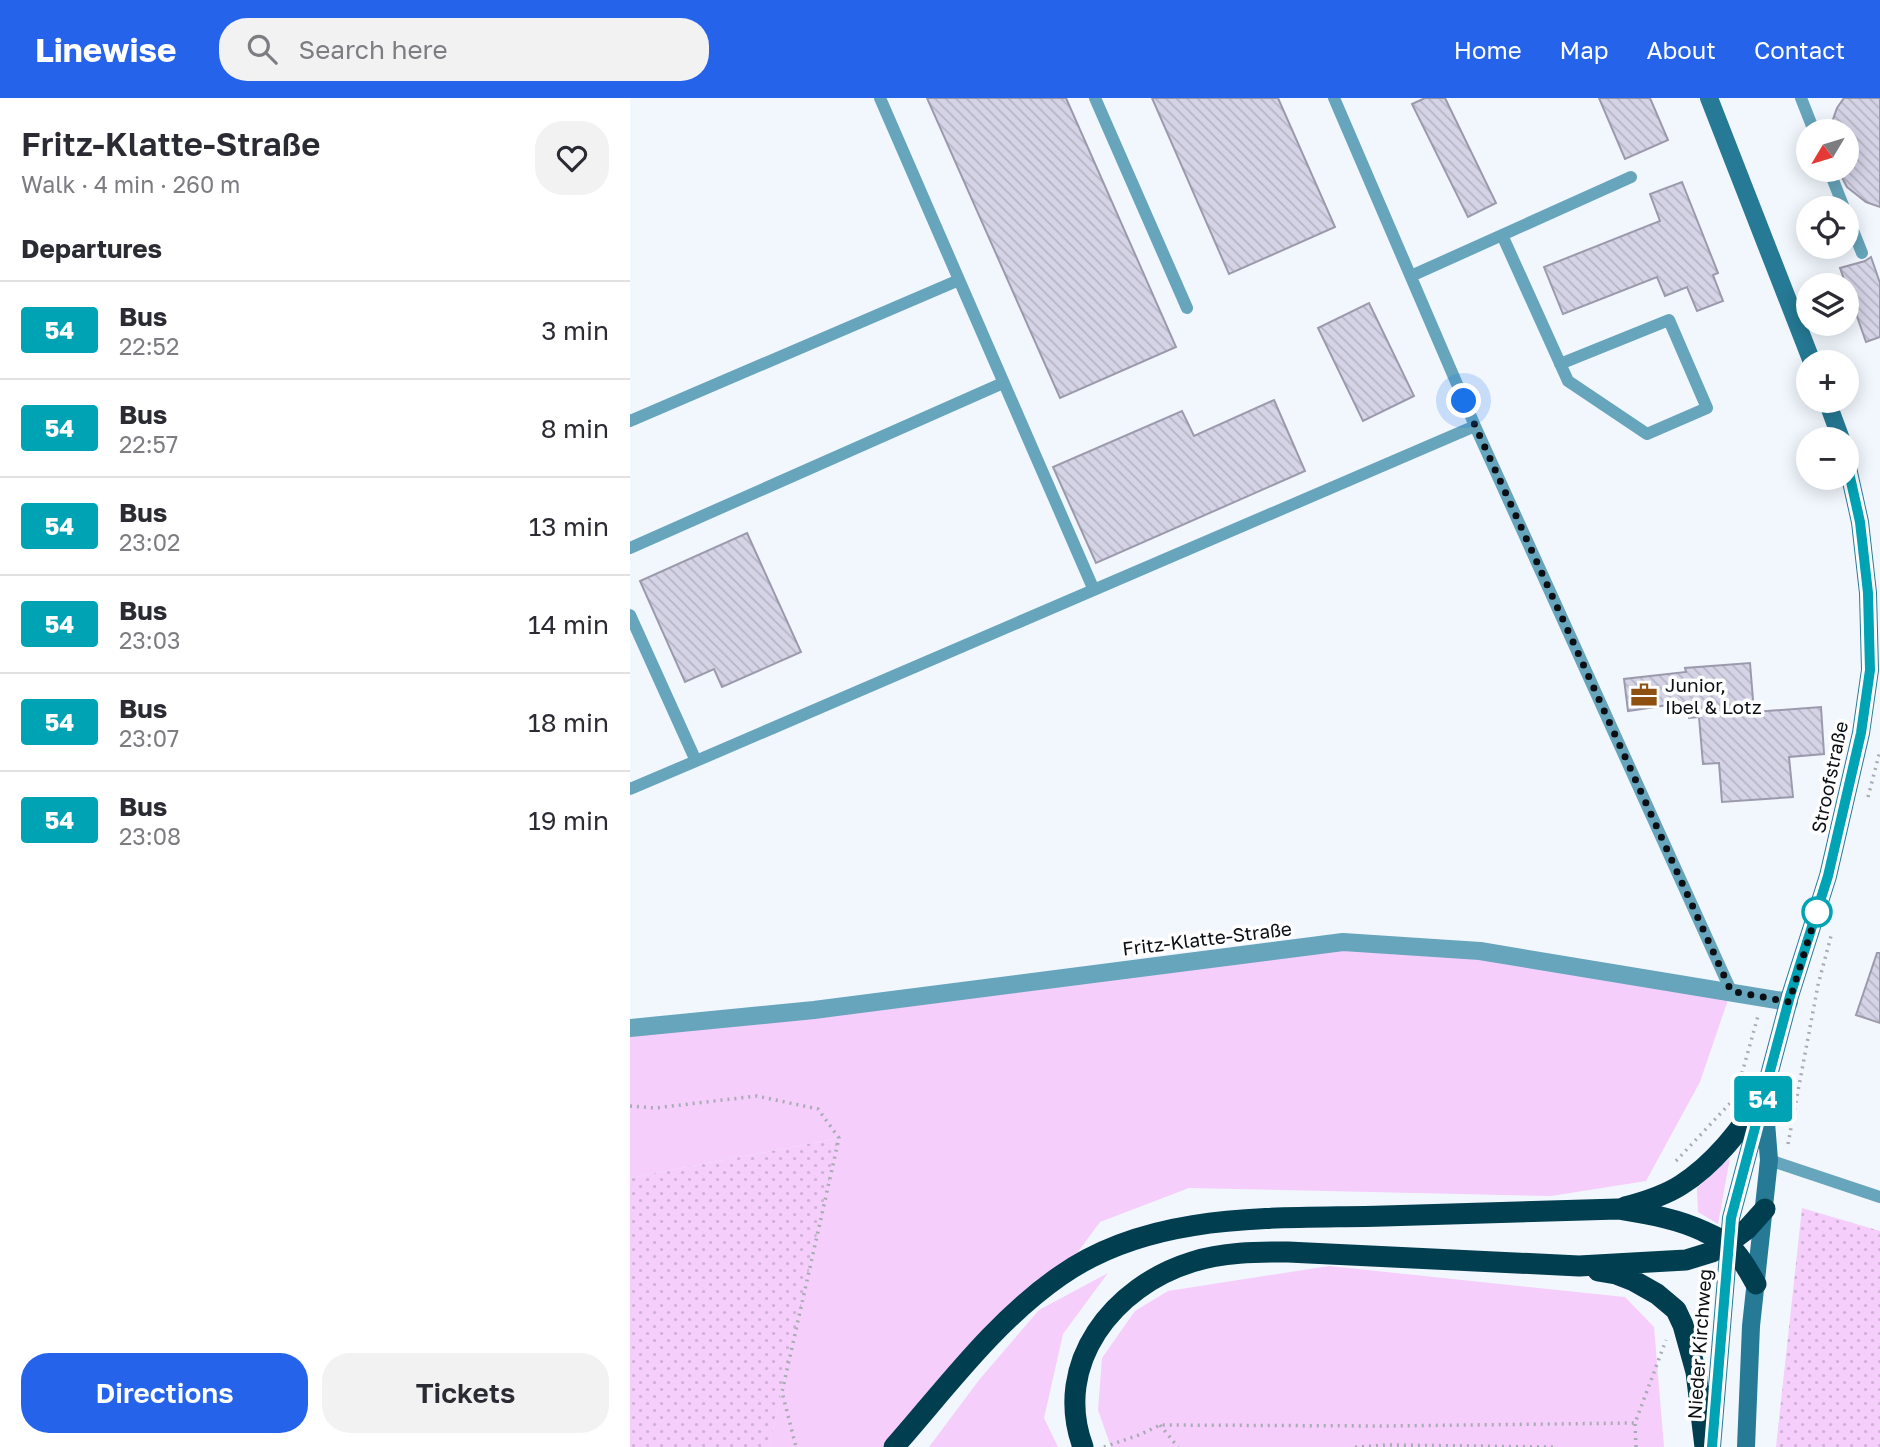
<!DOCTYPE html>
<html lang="en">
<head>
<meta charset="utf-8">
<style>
  body { margin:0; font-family:"Golos Text",sans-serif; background:#f2f2f3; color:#2b2b33; height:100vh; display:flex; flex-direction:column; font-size:26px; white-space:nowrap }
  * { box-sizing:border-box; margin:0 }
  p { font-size:23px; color:#7c7c81 }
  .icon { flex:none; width:38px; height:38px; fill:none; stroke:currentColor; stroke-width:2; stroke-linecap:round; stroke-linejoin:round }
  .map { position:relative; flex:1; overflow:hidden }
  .sheet { display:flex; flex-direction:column; background:#fff; width:630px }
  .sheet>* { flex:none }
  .badge { padding:0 14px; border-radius:5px; font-size:24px; line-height:46px }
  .needle { width:46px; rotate:232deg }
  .controls { position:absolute; left:1166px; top:21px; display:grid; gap:14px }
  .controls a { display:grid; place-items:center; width:63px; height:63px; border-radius:50%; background:#fff; box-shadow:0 4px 18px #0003; font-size:35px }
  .you { position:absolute; width:35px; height:35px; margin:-18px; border:5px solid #fff; border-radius:50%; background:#1a73e8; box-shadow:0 0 0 10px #1a73e833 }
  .map>.badge { position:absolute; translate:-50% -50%; box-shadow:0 0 0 4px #fff }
  h2 { padding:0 21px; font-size:26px; line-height:63px }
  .round { display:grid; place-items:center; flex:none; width:74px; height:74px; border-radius:28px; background:#f2f2f3 }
  .overview { display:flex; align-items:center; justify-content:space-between; height:119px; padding:0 21px }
  h1 { font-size:33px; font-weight:600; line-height:52px }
  .button { display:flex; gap:14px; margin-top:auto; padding:14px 21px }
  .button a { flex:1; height:80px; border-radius:28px; background:#2563eb; color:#fff; font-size:28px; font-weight:600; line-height:80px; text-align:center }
  .button a+a { background:#f2f2f3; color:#2b2b33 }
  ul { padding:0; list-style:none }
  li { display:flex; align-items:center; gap:21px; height:98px; padding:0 21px; border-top:2px solid #e1e1e2 }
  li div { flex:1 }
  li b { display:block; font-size:26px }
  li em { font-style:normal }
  li .badge { min-width:77px; font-weight:700; text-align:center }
  header { display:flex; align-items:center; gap:42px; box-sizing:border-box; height:98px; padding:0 35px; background:#2563eb; color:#fff }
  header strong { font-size:33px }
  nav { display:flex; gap:38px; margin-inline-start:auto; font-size:24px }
  .search { width:490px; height:63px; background:#f2f2f3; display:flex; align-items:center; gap:18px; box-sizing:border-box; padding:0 24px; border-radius:28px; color:#7c7c81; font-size:26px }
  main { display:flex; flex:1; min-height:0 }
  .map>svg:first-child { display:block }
</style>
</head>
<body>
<header>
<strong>Linewise</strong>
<div class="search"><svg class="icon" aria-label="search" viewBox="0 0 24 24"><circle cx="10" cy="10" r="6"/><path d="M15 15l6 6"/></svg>Search here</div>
<nav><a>Home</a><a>Map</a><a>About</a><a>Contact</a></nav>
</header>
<main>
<section class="sheet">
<div class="overview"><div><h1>Fritz-Klatte-Straße</h1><p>Walk · 4 min · 260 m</p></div><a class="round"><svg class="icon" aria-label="heart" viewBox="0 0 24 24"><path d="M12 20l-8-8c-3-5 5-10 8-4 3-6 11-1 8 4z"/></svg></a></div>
<h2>Departures</h2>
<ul>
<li><span class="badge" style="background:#00a3b4;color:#fff">54</span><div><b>Bus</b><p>22:52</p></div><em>3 min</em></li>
<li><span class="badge" style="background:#00a3b4;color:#fff">54</span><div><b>Bus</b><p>22:57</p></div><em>8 min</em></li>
<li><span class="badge" style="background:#00a3b4;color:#fff">54</span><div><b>Bus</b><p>23:02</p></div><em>13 min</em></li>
<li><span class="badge" style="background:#00a3b4;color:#fff">54</span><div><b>Bus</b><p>23:03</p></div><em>14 min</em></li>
<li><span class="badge" style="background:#00a3b4;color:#fff">54</span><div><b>Bus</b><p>23:07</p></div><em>18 min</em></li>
<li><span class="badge" style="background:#00a3b4;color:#fff">54</span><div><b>Bus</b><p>23:08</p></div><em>19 min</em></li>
</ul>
<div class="button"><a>Directions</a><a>Tickets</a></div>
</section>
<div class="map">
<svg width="1250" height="1349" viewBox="0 0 1250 1349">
  <defs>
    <pattern id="park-dots" width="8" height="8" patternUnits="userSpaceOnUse" patternTransform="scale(1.75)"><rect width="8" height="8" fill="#f5cefb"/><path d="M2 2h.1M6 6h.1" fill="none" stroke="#d1b0d6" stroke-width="1.8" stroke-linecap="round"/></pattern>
    <pattern id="building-back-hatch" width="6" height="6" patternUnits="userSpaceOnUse" patternTransform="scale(1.75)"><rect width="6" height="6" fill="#d5d4e7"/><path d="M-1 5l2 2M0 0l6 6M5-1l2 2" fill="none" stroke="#b6b5c5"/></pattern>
  </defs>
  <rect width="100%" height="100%" fill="#f2f7fe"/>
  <path fill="#f5cefb" d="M 713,844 L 1101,893 L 1070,984 L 1016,1083 L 921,1098 L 559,1090 L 470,1124 L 431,1177 L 264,1349 L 139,1349 L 209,1040 L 0,1080 L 0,930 Z
    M 1100,1060 L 1088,1126 L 1068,1114 L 1067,1090 Z
    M 699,1168 L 995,1199 L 1024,1229 L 1034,1349 L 481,1349 L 468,1312 L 472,1260 L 505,1213 L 538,1193 Z
    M 478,1175 L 433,1236 L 414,1320 L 428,1349 L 299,1349 L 349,1282 L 409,1212 Z"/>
  <path fill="url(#park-dots)" d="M 209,1040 L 139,1349 L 0,1349 L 0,1080 Z
    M 1172,1110 L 1250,1133 L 1250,1349 L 1146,1349 Z"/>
  <path fill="url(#building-back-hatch)" stroke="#9b9aac" stroke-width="2" d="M 297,0 L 436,0 L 546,249 L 430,300 Z
    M 522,0 L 648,0 L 705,129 L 599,176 Z
    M 795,0 L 815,0 L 866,105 L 838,119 L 782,6 Z
    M 969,0 L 1020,0 L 1038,42 L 995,61 Z
    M 1214,0 L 1250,0 L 1250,109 L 1236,104 L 1217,89 L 1208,72 L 1216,72 L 1216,33 L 1199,33 L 1207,10 Z
    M 1052,84 L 1088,175 L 1083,177 L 1093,203 L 1067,213 L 1057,189 L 1035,198 L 1027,179 L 933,216 L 914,169 L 1030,123 L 1020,96 Z
    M 1241,159 L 1250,185 L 1250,239 L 1236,244 L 1210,170 L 1235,163 Z
    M 739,205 L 784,298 L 733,323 L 688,230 Z
    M 644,302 L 675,373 L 466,465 L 423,369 L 552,313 L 564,338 Z
    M 117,435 L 171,554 L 92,589 L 84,571 L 55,584 L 10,483 Z
    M 1120,565 L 1124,614 L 1191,609 L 1194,656 L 1159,659 L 1163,699 L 1092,704 L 1089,665 L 1073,666 L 1069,619 L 1059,620 L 1058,604 L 998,613 L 994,581 L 1056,574 L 1055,570 Z
    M 1247,855 L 1250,855 L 1250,925 L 1226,917 Z"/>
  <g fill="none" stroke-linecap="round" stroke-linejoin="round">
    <path stroke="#a7acb2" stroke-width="3.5" stroke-dasharray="2 5" stroke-linecap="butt" d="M 1238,699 L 1250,653
      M 0,1008 L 25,1010 L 127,998 L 188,1011 L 209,1040 L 152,1294 L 166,1349
      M 1158,1046 L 1188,887 L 1201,838
      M 1046,1063 L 1105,1000 L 1128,918
      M 530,1327 L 548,1349
      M 474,1349 L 509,1337 L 530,1327 L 755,1328 L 1005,1325
      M 725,1349 L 758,1347 L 926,1349
      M 1006,1349 L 1005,1325 L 1036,1242"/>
    <path stroke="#66a5bc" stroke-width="12" d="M 250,0 L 463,490
      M 465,0 L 557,210
      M 704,0 L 845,328 L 1101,893
      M 1171,0 L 1184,33
      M 1199,72 L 1214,110
      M 1216,115 L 1232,155
      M 872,137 L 938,283 L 1017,336 L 1077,310 L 1039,222 L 930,266
      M 781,178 L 1001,79
      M 0,323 L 329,182
      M 0,450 L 373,285
      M 0,517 L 66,663 L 845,328
      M 0,691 L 66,663
      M 1139,1062 L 1250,1099"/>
    <path stroke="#66a5bc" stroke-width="18" d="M 0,930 L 184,912 L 713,844 L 850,853 L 1159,904"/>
    <path stroke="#267a95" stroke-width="18" d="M 1079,0 L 1182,264
      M 1197,303 L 1211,341
      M 1082,1349 L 1101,1120 L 1160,898 L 1198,778 L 1231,635 L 1240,572 L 1238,495 L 1230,424 L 1216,361
      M 1116,1349 L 1121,1228 L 1139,1062 L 1135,1012"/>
    <path stroke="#003e50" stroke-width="21" d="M 995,1109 C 1014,1104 1034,1098 1051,1087 C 1086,1065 1110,1031 1134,998
      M 968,1173 L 986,1176 L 1004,1183 L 1027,1196 L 1046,1212 L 1053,1227 L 1066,1274 L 1075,1349
      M 264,1349 C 316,1290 364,1224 430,1178 C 523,1112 646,1121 754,1118 C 832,1116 910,1114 988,1111 C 1017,1116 1045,1120 1073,1133 C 1081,1137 1090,1140 1097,1146 C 1110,1157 1118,1172 1126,1186
      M 453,1349 C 422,1265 484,1188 562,1164 C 593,1154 626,1154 658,1154 L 949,1168 L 1056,1162 L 1082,1154 L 1097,1146 L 1117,1131 L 1135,1111"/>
  </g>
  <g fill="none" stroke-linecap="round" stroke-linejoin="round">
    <defs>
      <path id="line" d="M 1082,1349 L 1101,1120 L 1160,898 L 1198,778 L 1231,635 L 1240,572 L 1238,495 L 1230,424 L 1216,361"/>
    </defs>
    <use href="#line" stroke="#fff" stroke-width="16"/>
    <use href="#line" stroke="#00a3b4" stroke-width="10"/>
    <path stroke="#0b0f14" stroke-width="7" stroke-dasharray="0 12.6" d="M 834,303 L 1101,893 L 1159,904 L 1187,814"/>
  </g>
  <defs>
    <symbol id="office-bare" viewBox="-9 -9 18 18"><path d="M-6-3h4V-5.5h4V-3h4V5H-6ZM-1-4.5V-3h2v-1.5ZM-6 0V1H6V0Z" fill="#8d5011" stroke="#fff" stroke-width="2.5" paint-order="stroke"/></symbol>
  </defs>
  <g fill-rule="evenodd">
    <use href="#office-bare" x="995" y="578" width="38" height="38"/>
  </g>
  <circle fill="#fff" stroke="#00a3b4" stroke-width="3.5" cx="1187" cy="814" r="14"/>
  <g text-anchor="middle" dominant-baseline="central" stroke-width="7" stroke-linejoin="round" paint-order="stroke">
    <g font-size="19" fill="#0b0f14" stroke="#fff" text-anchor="start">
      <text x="1035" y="586">Junior,<tspan x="1035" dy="22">Ibel &amp; Lotz</tspan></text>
    </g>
    <g font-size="19" fill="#0b0f14" stroke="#fff">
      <text transform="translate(1199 679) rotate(-78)">Stroofstraße</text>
      <text transform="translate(577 840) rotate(-7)">Fritz-Klatte-Straße</text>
      <text transform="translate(1069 1246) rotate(-86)">Nieder Kirchweg</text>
    </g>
  </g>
</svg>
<div class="controls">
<a><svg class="needle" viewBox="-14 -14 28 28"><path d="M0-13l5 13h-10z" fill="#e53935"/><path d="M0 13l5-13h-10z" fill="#7c7c81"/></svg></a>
<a><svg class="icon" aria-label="locate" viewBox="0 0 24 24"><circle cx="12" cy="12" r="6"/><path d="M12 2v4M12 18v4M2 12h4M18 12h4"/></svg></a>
<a><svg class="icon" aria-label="layers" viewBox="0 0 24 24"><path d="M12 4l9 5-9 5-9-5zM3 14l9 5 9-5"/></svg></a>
<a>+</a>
<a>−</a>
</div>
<div class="you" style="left:834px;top:303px"></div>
<b class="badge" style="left:1133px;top:1001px;background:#00a3b4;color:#fff">54</b>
</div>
</main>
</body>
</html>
